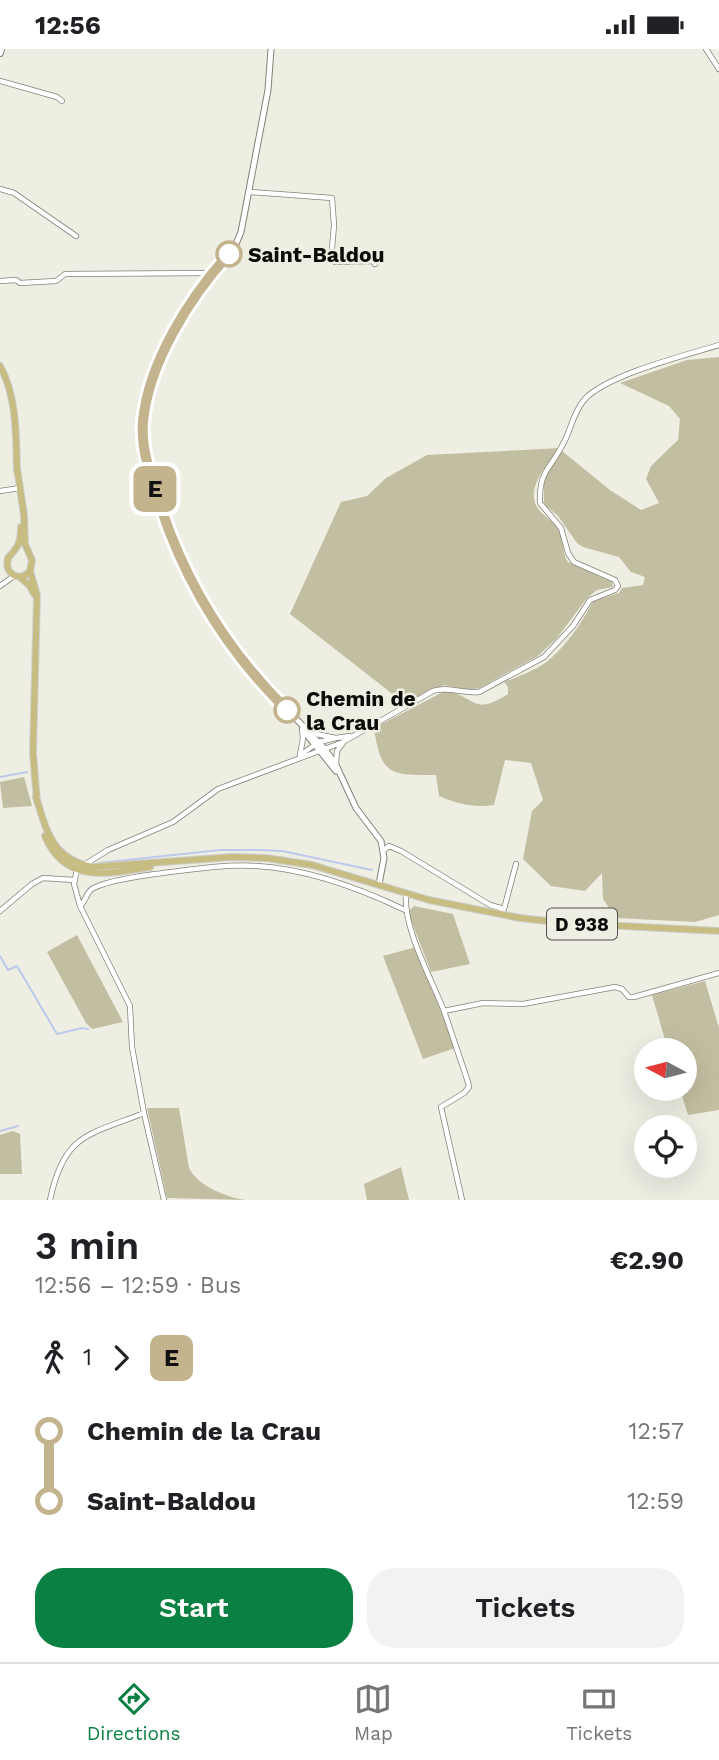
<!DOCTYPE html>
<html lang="en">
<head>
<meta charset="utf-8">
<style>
  body { margin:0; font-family:"Work Sans",sans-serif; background:#f2f2f2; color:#202124; height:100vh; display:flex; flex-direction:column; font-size:26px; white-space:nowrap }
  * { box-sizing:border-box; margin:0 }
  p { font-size:23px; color:#757577 }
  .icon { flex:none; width:38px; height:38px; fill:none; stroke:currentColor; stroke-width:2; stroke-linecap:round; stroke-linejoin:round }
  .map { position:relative; height:1151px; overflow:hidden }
  .side { display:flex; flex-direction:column; background:#fff; flex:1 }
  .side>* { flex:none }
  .badge { padding:0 14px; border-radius:10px; font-size:24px; line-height:46px }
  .needle { width:46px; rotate:277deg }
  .fabs { position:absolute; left:634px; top:989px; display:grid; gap:14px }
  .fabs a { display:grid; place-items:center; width:63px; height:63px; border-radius:50%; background:#fff; box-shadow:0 7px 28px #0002; font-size:35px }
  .map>.badge { position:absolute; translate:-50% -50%; box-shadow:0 0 0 4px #fff }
  .legs { display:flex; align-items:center; gap:10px; height:77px; padding:0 35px; font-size:23px }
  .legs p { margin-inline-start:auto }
  .head { display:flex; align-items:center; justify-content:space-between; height:119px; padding:0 35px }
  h1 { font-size:38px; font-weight:600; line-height:52px }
  .cta { display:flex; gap:14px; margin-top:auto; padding:14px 35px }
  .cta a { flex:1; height:80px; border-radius:28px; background:#0b8043; color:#fff; font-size:28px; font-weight:600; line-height:80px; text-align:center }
  .cta a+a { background:#f2f2f2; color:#202124 }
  ul { padding:0 35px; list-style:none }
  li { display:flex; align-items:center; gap:24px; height:70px; font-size:26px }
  li i { display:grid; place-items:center; width:10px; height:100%; margin:0 9px; background:currentColor }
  li i::after { content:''; width:18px; height:18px; margin:-9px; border:5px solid; border-radius:50%; background:#fff }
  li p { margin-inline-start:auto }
  li:first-child i { background:linear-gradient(#0000 50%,currentColor 0) }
  li:last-child i { background:linear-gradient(currentColor 50%,#0000 0) }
  .status { display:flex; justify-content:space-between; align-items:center; height:49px; padding:0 35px; background:#fff; direction:ltr }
  .status svg { height:19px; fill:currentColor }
  .tabs { display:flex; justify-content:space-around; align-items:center; height:98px; border-top:2px solid #e0e0e0; background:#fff; font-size:19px; color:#757577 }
  .tabs a { display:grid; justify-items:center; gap:4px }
  .tabs .current { color:#0b8043 }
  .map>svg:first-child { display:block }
</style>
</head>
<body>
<div class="status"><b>12:56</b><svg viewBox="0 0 49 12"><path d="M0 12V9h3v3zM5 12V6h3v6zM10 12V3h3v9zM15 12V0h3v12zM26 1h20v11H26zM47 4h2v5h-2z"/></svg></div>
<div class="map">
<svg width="719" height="1151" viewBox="0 0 719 1151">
  <rect width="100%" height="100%" fill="#efeee3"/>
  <path fill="#c2bea1" d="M 719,308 L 719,866 L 695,873 L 616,869 L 603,850 L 602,824 L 585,842 L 551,837 L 523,810 L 532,762 L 543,751 L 531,714 L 505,711 L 494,756 C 474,759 458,755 439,747 L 436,726 C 392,726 381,728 374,679 L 445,642 C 477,647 472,668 508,645 L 508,638 L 504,633 C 518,628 533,622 545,614 C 564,600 583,573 593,552 L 619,544 L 622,539 L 643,536 L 645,528 L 631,523 L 619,508 L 583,498 L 577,494 L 558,467 L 544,455 L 544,428 L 562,402 L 610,441 L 641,461 L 659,454 L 646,430 L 651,417 L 678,391 L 680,370 L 669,357 L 620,334 L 687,311 Z
    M 560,399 C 548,413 522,443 540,462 C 547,470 554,472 559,482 C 565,492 561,504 568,513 L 612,533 L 613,538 L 597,541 L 587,549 L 557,589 L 538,607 L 479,639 L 469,641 L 444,636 L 404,654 L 290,565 L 341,453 L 367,447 L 386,429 L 427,406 Z
    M 24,728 L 32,757 L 3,759 L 0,733 Z
    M 414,857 L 453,865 L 470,915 L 431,923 L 408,863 Z
    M 77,886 L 123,973 L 92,980 L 86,974 L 47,903 Z
    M 416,898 L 455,999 L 423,1010 L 383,907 Z
    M 705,932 L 719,979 L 719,1061 L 688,1066 L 680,1040 L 684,1040 L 684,1001 L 668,1001 L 652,946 Z
    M 147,1059 L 179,1059 L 189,1119 C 198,1137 226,1148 245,1151 L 167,1149 Z
    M 13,1082 L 20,1085 L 22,1125 L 0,1125 L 0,1086 Z
    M 401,1118 L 409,1151 L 367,1151 L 364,1135 Z"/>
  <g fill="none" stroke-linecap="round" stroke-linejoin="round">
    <path stroke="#bcc9ed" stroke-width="2" d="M 0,728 L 27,723
      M 99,814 L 220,801 L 261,801 L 282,802 L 372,821
      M 0,907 L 8,921 L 17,917 L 57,985 L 82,979 L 88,980
      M 0,1082 L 18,1077"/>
    <defs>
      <path id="minor" d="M 706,0 L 719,20
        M 0,32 L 57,48 L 62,52
        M 0,140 L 14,144 L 76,187
        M 249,143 L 332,149 L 334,176 L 331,211 L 335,213 L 373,212 L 375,215
        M 0,232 L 16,231 L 20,234 L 56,232 L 65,225 L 210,224
        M 0,442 L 20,439
        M 0,537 L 14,527
        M 311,684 L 336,689 L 350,687
        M 300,706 L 319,693 L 336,689
        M 300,706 L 303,689 L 302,680
        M 336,715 L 337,702 L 343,694
        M 384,801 L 389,797 L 401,802 L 490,856 L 504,860 L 516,815
        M 84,816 L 108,801 L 173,773 L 218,740 L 343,693 L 433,642 C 449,637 463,645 479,643 L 544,608 L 573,577 L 590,551 L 615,541 L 618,537 L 615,531 L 574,513 L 568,504 L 561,479 L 540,454 C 539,421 550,421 563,395 C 571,381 573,364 584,351 C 606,326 686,306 719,296
        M 406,845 C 403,879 431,929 444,962 L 483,954 L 523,955 L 615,938 L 622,940 L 629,948 L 634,948 L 719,924
        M 80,857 C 86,852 86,844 92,840 C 104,832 141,827 155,825 C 189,821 222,815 257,817 C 308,820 359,839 405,861
        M 0,862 L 32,835 L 43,829 L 74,831
        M 444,962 L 468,1033 L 469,1038 L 464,1044 L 441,1058 L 462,1151
        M 144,1064 L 164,1151
        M 50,1151 C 64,1084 89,1086 144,1064 L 132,998 L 130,957 L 80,857 L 74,835 L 77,820"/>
      <path id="tertiary" d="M 271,0 L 268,41 L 241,183 L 235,197 L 198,241 L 158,315 L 144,362 L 143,387 L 145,406 L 173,492 L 211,568 L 256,628 L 325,700 L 336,716 L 356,759 L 381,792 L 384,809 L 379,835
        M 303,681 L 336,722"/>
      <path id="secondary" d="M 0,4 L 1,0"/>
      <path id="primary" d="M 0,317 C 17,347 16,388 17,422
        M 17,419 L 24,466 L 25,495 L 32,511 L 30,522 L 37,546 L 33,704 L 37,752
        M 21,478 C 21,494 18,498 8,509 C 4,525 19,534 30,522
        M 20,528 L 30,537 L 34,545
        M 36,748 C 47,783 52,810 93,818 L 233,808 L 266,809 L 312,816 L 429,851 L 520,869 L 565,874 L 719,882
        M 45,787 C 65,835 108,825 150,818"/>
    </defs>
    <use href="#minor" stroke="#848279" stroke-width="6"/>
    <use href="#tertiary" stroke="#848279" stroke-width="7"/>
    <use href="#secondary" stroke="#848279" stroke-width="8"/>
    <use href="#primary" stroke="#cecece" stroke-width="8"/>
    <use href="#minor" stroke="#fff" stroke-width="4.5"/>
    <use href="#tertiary" stroke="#fff" stroke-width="5"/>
    <use href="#secondary" stroke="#fff" stroke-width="6"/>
    <use href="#primary" stroke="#c7bd83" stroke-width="6"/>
  </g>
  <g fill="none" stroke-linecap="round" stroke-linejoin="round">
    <defs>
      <path id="line-1" d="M 229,205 C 190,248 148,314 143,373 C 141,396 148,418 155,440 C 180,525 224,599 287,661"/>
    </defs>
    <use href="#line-1" stroke="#fff" stroke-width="16"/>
    <use href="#line-1" stroke="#c3b48e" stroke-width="10"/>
  </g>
  <g fill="#fff" stroke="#c3b48e" stroke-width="3.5">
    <circle cx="229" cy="205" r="12"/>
    <circle cx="287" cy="661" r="12"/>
  </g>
  <g text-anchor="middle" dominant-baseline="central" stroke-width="5" stroke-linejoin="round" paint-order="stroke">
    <rect fill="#efeee3" stroke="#504f4a" stroke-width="2" x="547" y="859.5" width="70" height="31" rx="5"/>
    <g font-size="19" font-weight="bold" fill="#0c0b08">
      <text x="582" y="875">D 938</text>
    </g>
    <g font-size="21" font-weight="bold" fill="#0c0b08" stroke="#efeee3" text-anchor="start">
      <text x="248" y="205">Saint-Baldou</text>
      <text x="306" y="649">Chemin de<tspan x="306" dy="24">la Crau</tspan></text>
    </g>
  </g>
</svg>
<div class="fabs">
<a><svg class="needle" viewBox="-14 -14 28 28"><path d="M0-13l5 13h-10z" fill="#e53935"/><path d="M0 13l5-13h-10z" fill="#757577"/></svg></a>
<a><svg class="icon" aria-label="locate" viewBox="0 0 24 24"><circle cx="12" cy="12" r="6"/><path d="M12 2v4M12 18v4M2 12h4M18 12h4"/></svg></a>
</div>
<b class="badge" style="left:155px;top:440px;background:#c3b48e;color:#111">E</b>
</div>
<section class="side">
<div class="head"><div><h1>3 min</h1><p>12:56 – 12:59 · Bus</p></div><b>€2.90</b></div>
<div class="legs"><svg class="icon" aria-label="walk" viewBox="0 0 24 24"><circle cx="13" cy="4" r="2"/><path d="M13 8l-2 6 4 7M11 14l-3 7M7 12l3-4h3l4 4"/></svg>1<svg class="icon" aria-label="forward" viewBox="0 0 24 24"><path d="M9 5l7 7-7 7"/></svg><b class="badge" style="background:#c3b48e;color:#111">E</b></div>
<ul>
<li><i style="color:#c3b48e"></i><b>Chemin de la Crau</b><p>12:57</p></li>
<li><i style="color:#c3b48e"></i><b>Saint-Baldou</b><p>12:59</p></li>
</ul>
<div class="cta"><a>Start</a><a>Tickets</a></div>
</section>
<nav class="tabs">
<a class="current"><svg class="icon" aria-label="directions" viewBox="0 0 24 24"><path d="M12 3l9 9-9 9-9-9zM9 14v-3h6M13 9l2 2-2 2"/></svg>Directions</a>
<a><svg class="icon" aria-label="map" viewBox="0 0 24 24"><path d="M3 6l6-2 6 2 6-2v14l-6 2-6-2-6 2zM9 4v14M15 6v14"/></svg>Map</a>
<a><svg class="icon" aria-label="tickets" viewBox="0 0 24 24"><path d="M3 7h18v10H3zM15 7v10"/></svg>Tickets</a>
</nav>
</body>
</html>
